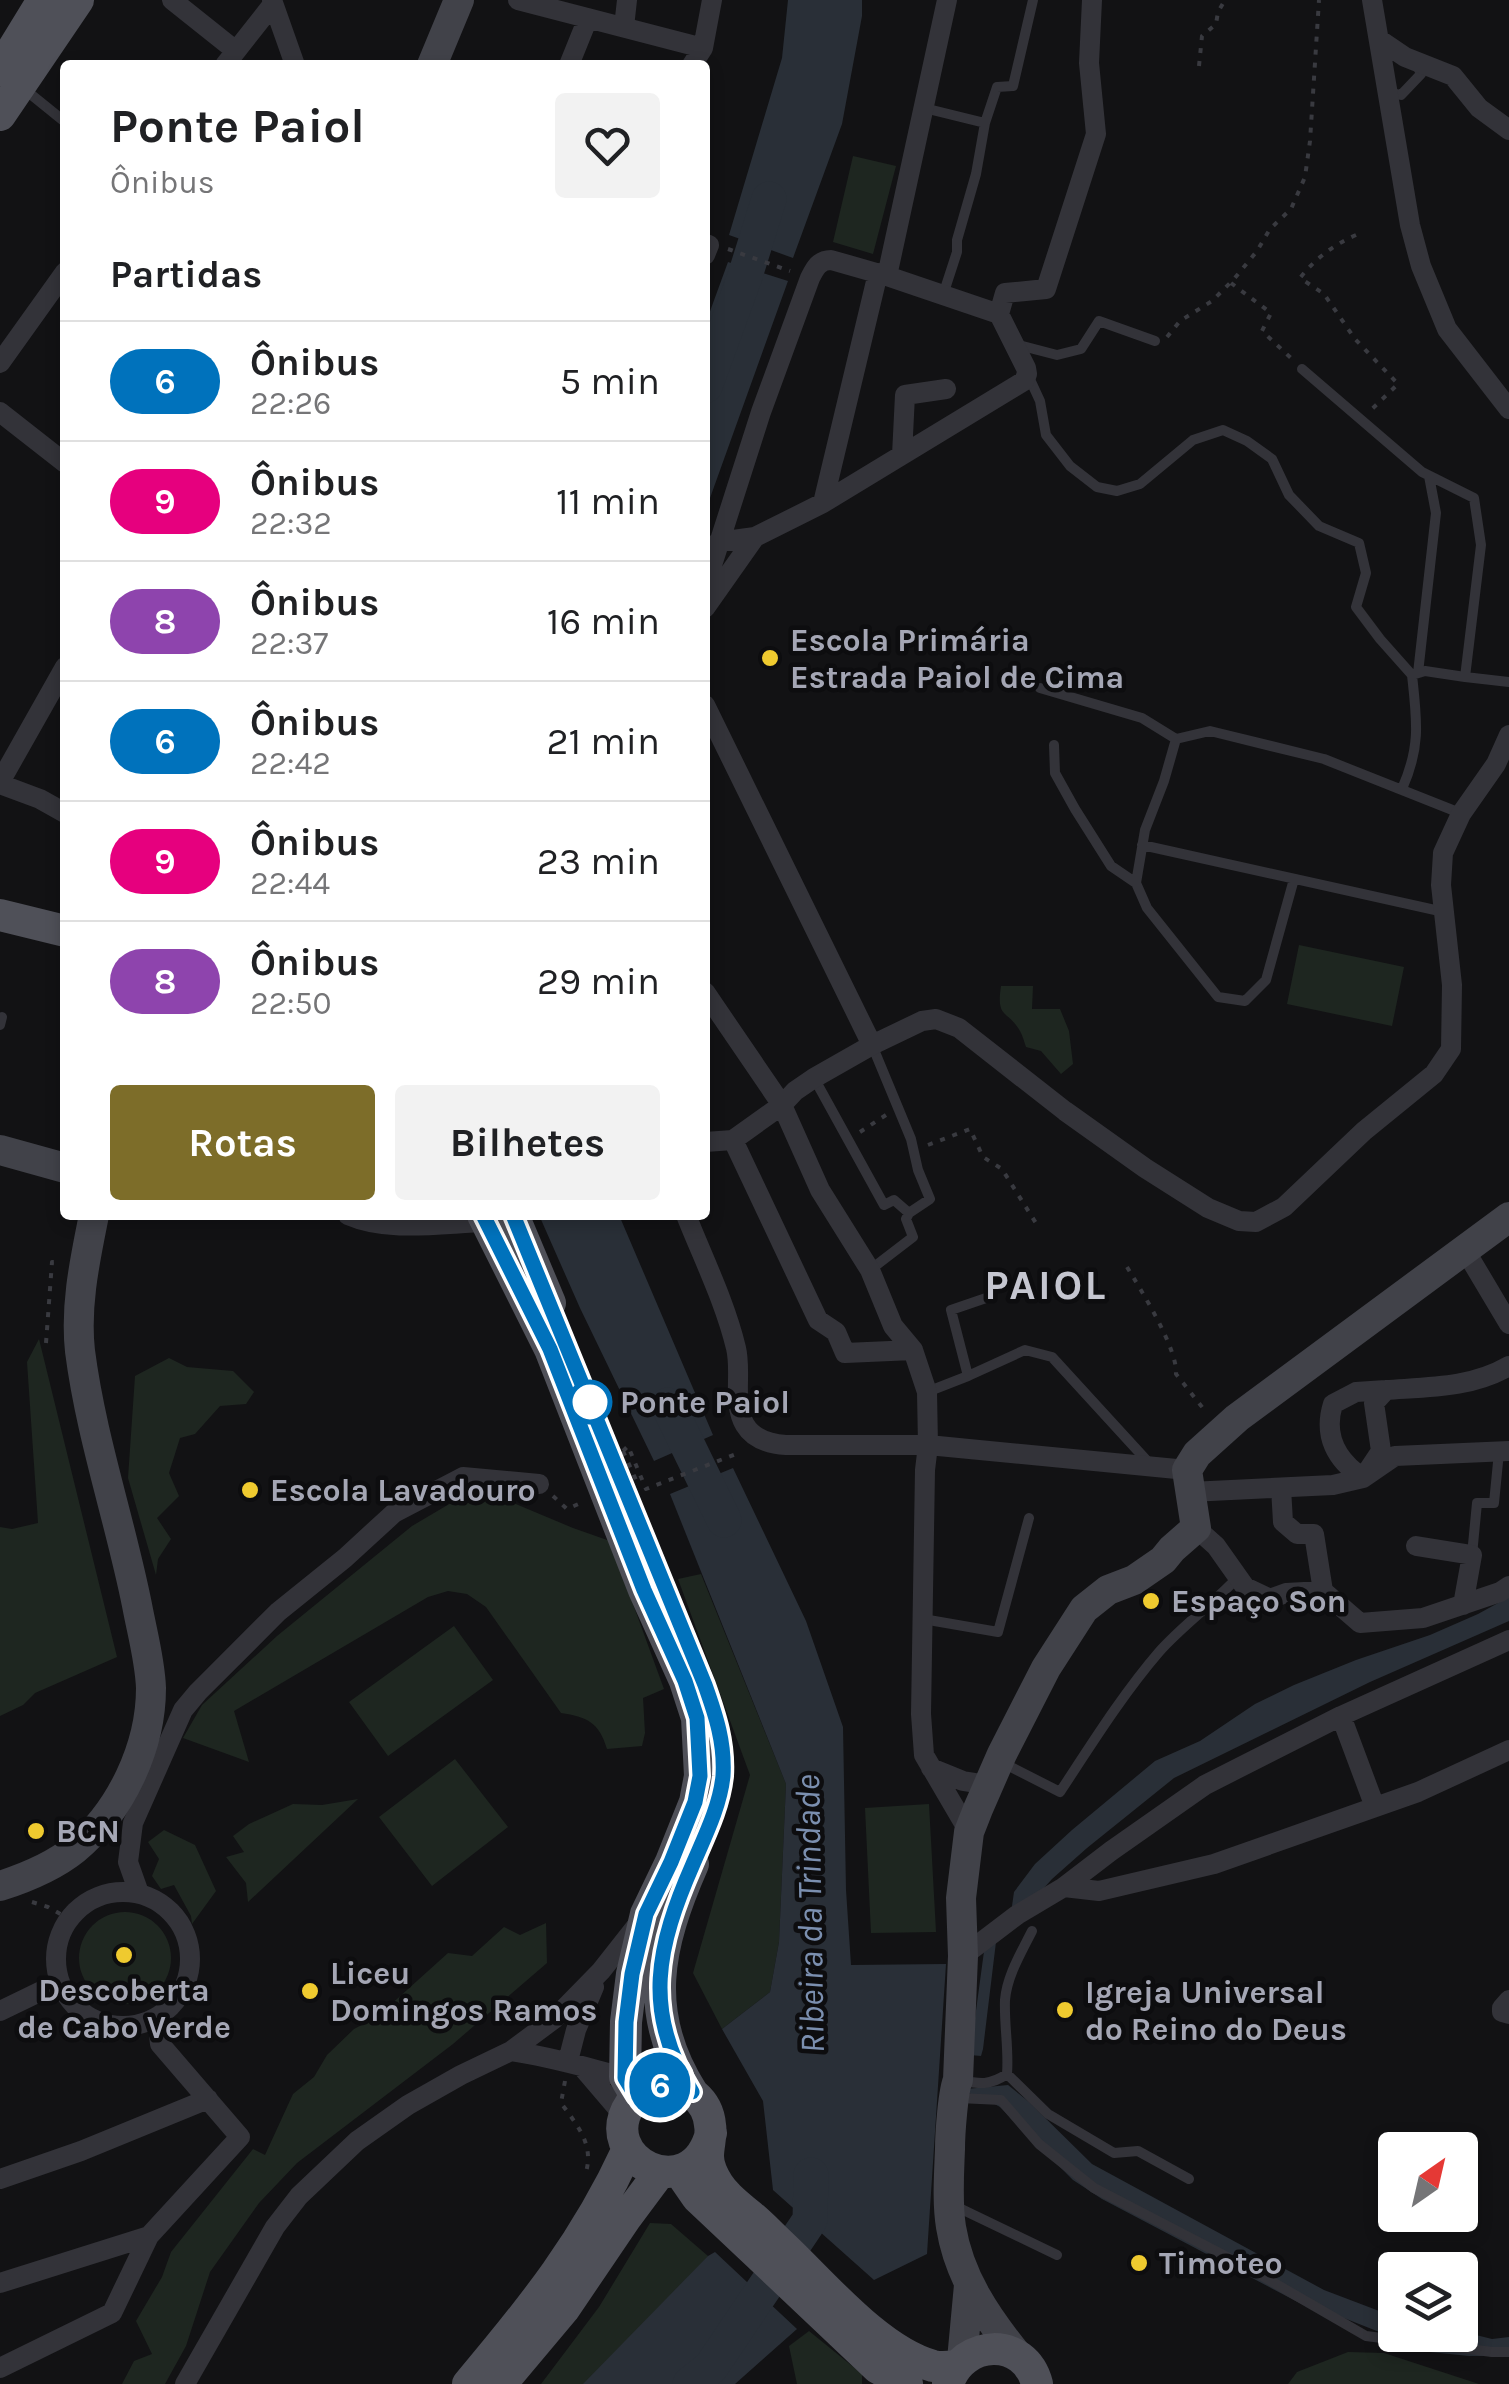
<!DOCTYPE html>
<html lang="pt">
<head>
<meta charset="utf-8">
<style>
  body { margin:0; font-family:Karla,sans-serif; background:#f2f2f2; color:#202124; height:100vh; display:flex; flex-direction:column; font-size:38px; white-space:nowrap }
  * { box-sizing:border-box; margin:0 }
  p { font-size:32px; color:#757577 }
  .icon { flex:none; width:55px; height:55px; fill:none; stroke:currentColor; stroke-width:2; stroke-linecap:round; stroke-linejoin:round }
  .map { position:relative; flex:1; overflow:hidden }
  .details { position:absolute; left:60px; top:60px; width:650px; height:1160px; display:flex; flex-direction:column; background:#fff; border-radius:10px; box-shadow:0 5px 15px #0003 }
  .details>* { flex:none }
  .badge { padding:0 20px; border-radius:32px; font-size:35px; line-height:65px }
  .needle { width:65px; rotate:34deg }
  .buttons { position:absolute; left:1378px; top:2132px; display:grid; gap:20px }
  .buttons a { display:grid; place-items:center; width:100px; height:100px; border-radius:10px; background:#fff; box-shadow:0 5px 15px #0003; font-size:50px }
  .map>.badge { position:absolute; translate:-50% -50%; box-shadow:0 0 0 5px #fff }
  h2 { padding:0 50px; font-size:38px; line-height:90px }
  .round { display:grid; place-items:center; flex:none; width:105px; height:105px; border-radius:10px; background:#f2f2f2 }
  .summary { display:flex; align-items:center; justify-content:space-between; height:170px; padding:0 50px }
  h1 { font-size:48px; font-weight:700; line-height:75px }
  .primary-button { display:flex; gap:20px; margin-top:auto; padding:20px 50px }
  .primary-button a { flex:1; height:115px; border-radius:10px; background:#7d6d29; color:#fff; font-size:40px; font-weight:700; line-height:115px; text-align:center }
  .primary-button a+a { background:#f2f2f2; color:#202124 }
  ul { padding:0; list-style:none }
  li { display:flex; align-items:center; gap:30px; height:120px; padding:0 50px; border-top:2px solid #e0e0e0 }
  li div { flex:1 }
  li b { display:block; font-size:38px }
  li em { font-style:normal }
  li .badge { min-width:110px; font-weight:700; text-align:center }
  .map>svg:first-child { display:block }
</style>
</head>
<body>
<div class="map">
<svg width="1509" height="2384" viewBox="0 0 1509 2384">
  <rect width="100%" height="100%" fill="#121214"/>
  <path fill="#1e2620" d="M 853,156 L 896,166 L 873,254 L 833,242 Z
    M 1299,945 L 1404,967 L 1392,1026 L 1287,1004 Z
    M 1001,986 L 1033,986 L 1032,1009 L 1060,1009 L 1069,1031 L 1073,1064 L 1061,1074 L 1041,1051 L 1026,1047 C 1024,1042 1023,1036 1020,1031 C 1007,1009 996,1019 1001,986 Z
    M 39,1339 L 117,1657 L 35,1693 L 23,1705 L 0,1716 L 0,1527 L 12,1529 L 38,1523 L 27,1362 Z
    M 169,1358 L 187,1367 L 233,1371 L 254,1392 L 246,1404 L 220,1406 L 195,1434 L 180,1438 L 169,1473 L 179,1496 L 157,1518 L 171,1539 L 158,1559 L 156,1575 L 128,1478 L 135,1376 Z
    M 504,1499 L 573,1528 L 610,1541 L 664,1689 L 643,1698 L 645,1733 L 642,1746 L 607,1749 C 599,1722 587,1717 561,1713 L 486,1607 L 467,1594 L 448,1591 L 428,1597 L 234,1711 L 249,1762 L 183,1738 L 202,1705 L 277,1636 L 412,1526 L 456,1500 Z
    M 701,1574 L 786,1784 L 779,1942 L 770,1992 L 722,2029 L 693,1973 L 750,1775 L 678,1579 Z
    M 454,1626 L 493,1680 L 388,1756 L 349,1702 Z
    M 455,1759 L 508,1827 L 432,1886 L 379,1817 Z
    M 358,1799 L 248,1902 L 246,1883 L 226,1857 L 244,1852 L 233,1836 L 249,1824 L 293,1804 L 322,1805 Z
    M 929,1804 L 936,1932 L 871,1933 L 865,1808 Z
    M 164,1830 L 195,1845 L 216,1891 L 192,1924 L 191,1916 L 174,1885 L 161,1889 L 152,1876 L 159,1859 L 148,1842 Z
    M79 1958a46 46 0 1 1 92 0a46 46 0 1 1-92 0Z
    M 546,1923 L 547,1963 L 453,2044 L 297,2163 L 259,2203 L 210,2272 L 186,2346 L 165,2384 L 122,2384 L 134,2361 L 152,2354 L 136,2321 L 162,2277 L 171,2252 L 253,2149 L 265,2155 L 293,2094 L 314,2077 L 327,2055 L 354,2029 L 377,2017 L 448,1953 L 472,1956 L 504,1927 L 520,1935 Z
    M 650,2223 L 671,2224 L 708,2256 L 654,2346 L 646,2384 L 541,2384 L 599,2307 Z
    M 809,2331 L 862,2374 L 862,2384 L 797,2384 L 789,2346 Z
    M 1348,2352 L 1384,2353 L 1479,2384 L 1288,2384 L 1297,2372 Z"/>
  <path fill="#292f37" d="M 788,0 L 862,0 L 862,16 L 842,124 L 793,258 L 729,235 L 782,58 Z
    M 728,262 L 788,281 L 705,512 L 705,325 Z
    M 539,1215 L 619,1215 L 713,1435 L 654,1461 L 580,1308 Z
    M 733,1468 L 806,1621 L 843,1727 L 846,1890 L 851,1965 L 946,1964 L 927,2254 L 874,2280 L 773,2190 L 763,2101 L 722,2029 L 770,1992 L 779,1942 L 786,1784 L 670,1494 Z
    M 1509,1597 L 1509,1621 L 1370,1682 L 1174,1778 L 1087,1848 L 1052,1879 L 996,1942 L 983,2049 L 981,2056 L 970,2055 L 985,1944 L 1011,1913 L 1014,1892 L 1035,1864 L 1072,1830 L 1155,1761 L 1200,1741 L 1255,1704 L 1294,1685 L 1356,1660 L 1430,1635 L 1478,1614 Z
    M 1008,2085 L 1029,2102 L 1092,2164 L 1324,2290 L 1395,2317 L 1395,2335 L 1460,2335 L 1460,2331 L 1492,2339 L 1509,2337 L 1509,2356 L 1469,2356 L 1430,2352 L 1316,2307 L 1313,2310 L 1102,2199 L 1073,2180 L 1000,2107 L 989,2101 L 950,2086 L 966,2089 Z
    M 715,2252 L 797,2329 L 735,2384 L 583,2384 L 708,2256 Z"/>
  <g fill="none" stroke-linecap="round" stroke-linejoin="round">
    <path stroke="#292f37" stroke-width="35" d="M 705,386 L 745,276 L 769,199
      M 668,1405 L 724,1520
      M 690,2384 L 711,2367 L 810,2220 L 811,2175"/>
    <path stroke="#393a40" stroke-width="4" stroke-dasharray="5 8" stroke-linecap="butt" d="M 1199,66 L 1202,36 L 1216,24 L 1218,12 L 1225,0
      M 1356,235 C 1333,245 1315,259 1300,278 L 1324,294 L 1355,339 L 1398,384 L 1372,409
      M 728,249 L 790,271
      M 1231,283 L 1271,313 L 1262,331 L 1292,359
      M 1167,337 L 1180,321 L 1212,301 L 1234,279 L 1257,251 L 1270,229 L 1291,209 L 1305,177 L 1310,141 L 1319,0
      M 860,1132 L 886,1115
      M 928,1145 L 970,1129 L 983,1157 L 1002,1169 L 1039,1228
      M 1127,1267 C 1141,1290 1178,1349 1176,1374 L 1206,1412
      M 46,1343 L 52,1262 L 61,1263
      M 623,1451 L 628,1446 L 646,1489 L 741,1452
      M 623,1451 L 636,1480 L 628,1483
      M 553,1496 L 567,1509 L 583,1502
      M 32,1902 L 48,1907 L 69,1919
      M 565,2081 L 561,2103 C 577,2125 594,2144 586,2172"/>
    <path stroke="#333339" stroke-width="10" d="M 23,88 L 65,122
      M 1388,92 L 1401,95 L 1421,74 L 1417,65
      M 924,108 L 985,123 L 997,87 L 1013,86 L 1033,0
      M 943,295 L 957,252 L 957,240 L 976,174 L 985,123
      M 1015,344 L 1057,355 L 1081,349 L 1099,321 L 1155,341
      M 1302,369 L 1422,472 L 1474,498 L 1481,545 L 1465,677 L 1509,682
      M 1028,375 L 1040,401 L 1046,435 L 1070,466 L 1097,487 L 1117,491 L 1140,484 L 1193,440 L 1223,430 L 1247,441 L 1272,459 L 1289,495 L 1319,526 L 1359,543 L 1366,573 L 1356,607 L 1380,639 L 1412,675 L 1425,671 L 1465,677
      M 1418,673 L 1436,513 L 1429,476
      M 1040,688 L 1142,718 L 1176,739
      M 1054,745 L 1055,773 L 1075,809 L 1111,866 L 1136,883
      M 1402,789 C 1421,746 1417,721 1412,675
      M 1142,845 L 1444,912
      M 1294,879 L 1266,980 L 1245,1001 L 1218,997 L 1147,908 L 1136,883 L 1145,830 L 1164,781 L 1176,739 L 1210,731 L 1324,759 L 1460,813
      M 0,1025 L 2,1017
      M 814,1078 L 884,1205 L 894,1200 L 909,1213 L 930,1199 L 918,1170 L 911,1139 L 872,1045
      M 870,1270 L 913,1237 L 906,1219 L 909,1213
      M 968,1376 L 1025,1350 L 1052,1357 L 1149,1463
      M 927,1392 L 968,1376 L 951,1310 L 989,1297
      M 1472,1555 L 1477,1503 L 1494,1503 L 1499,1452
      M 923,1619 L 998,1632 L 1029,1518
      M 1003,1763 L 1060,1792 C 1091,1745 1122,1695 1159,1652 C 1183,1625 1213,1604 1238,1577
      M 1007,2074 L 1048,2114 L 1114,2153 L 1138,2151 L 1189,2179
      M 959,2080 C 980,2084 989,2086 1007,2074 C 1009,2049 1004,2025 1005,2000 C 1007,1976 1021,1953 1032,1931
      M 959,2098 L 1001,2100 L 1039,2144 L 1094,2188 L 1250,2269 L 1366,2336 L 1492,2352 L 1509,2352
      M 955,2206 L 1057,2255"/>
    <path stroke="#333339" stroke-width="20" d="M 172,0 L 236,51
      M 272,0 L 295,65
      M 518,0 L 703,48
      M 1372,0 L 1410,225 L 1421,266 L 1447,329 L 1509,409
      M 624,27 L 627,0
      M 1380,40 L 1405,57 L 1453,76 L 1479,108 L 1509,130
      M 225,65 L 273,4
      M 569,65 L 588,18
      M 692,65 L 703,48 L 712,0
      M 705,244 L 709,245 L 705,255
      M 887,276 L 947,0
      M 999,314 L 1005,293 L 1046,289 L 1096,134 L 1089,63 L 1092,0
      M 0,363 L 65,272
      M 0,412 L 65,463
      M 902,455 L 905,395 L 946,389
      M 823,503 L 878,273
      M 705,587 L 761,412 L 810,278 C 815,268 819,260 831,260 L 887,276 L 999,314 L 1026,368 L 1027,374 L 1024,381 L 823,503 L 755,537 L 718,542
      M 705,608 L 755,537
      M 705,705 L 872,1045
      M 0,782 L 65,667
      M 0,784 L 40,799 L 65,813
      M 705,992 L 782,1105 L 820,1190 L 870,1270 L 893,1326 L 913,1350 L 927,1392 L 928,1445 L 925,1470 L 921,1714 L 924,1755 L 969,1832
      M 733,1140 L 818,1320 L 836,1332 L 845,1353 L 913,1350
      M 705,1142 L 733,1140 L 782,1105 L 795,1091 L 814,1078 L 872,1045 L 922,1021 L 936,1019 L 959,1028 L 1065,1111 L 1145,1168 L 1208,1208 L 1239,1221 L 1256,1222 L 1284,1207 L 1364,1131 L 1434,1074 L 1451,1049 L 1452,985 L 1441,885 L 1443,853 L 1461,814 L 1496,764 L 1509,735
      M 348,1215 C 389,1233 443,1223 487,1222
      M 686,1215 C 703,1258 725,1302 736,1348 C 742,1372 732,1404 745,1425 C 754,1440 770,1444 786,1445 L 928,1445 L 1187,1470
      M 1465,1250 L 1509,1324
      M 1386,1390 L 1356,1392 L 1333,1404 C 1323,1436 1336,1460 1363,1478 L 1381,1451 L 1374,1403 L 1386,1390 C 1429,1387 1471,1388 1509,1366
      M 1281,1488 L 1283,1522 L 1297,1534 L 1314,1534 L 1323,1591
      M 1190,1492 L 1333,1485 L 1363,1478 L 1395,1456 L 1509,1451
      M 1196,1528 L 1216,1546 L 1245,1587 L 1270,1599 L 1286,1593 L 1323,1591 L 1360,1623 L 1423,1618 L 1500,1592 L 1509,1586
      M 1416,1546 L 1472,1555 L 1463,1605
      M 1341,1716 L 1375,1807
      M 931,1768 L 963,1781 L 988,1785
      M 1064,1887 L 1111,1851 L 1205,1785 L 1341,1716 L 1509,1640
      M56 1959a67 67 0 1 1 134 0a67 67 0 1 1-134 0Z
      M 139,1893 L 128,1862 L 133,1823 L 183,1710 L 198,1692 L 278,1612 L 345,1558 L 394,1513 L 463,1477 L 539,1484
      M 963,1956 L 1017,1915 L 1064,1887 L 1099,1891 L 1214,1864 L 1418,1792 L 1509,1750
      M 1509,2000 L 1502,2008 L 1502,2012 L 1509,2014
      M 0,2011 L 60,1982
      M 511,2051 C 554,2057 594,2070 636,2080
      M 568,2061 L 576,2030 L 594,1987
      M 583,2068 L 624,2116
      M 0,2179 L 81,2151 L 208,2099
      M 0,2283 L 149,2236
      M 0,2368 L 112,2313 L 149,2236 L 240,2137 L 160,2044 L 157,2017
      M 185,2384 L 275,2227 L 299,2196 L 357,2141 L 408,2105 L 461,2075 L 511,2051 L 554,2019 L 601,1971 L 638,1924"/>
    <path stroke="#414249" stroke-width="30" d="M 432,65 L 459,0
      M 0,1150 L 65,1168
      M 0,1886 C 25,1878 54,1866 75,1849 C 121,1811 151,1747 151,1688 C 150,1660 142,1632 137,1605 C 120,1520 91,1437 80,1351 C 75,1305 85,1260 94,1215
      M 1019,2357 C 987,2318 959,2277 951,2227 C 947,2202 949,2175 950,2149 C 950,2135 953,2090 958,2080 L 963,1956 L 961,1898 L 969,1832 L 978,1809 L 1002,1754 L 1046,1668 L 1084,1609 L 1108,1590 L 1134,1580 L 1163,1560 L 1172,1549 L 1196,1528 L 1187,1470 L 1197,1454 L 1237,1418 L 1509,1217
      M 962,2360 L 969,2285"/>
    <path stroke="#4f5058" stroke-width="32" d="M 0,70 L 43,0
      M 0,115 L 78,0
      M 0,915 L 65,931
      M 483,1215 L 550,1349 L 644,1590 L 685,1681 L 697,1718 L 700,1776 L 695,1802 L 671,1862 L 646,1914 L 632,1974 L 626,2022 L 625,2077 L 636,2096
      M 513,1215 L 550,1303
      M 692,2092 C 642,2013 657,1946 693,1864
      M 711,2133 C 691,2209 593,2159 631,2103 C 638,2092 650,2086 663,2085 C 687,2083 708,2101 710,2125 C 712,2135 708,2145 708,2156 C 708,2165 713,2176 718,2184 C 727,2198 739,2206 751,2216 C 763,2226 773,2237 785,2248 C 825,2286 879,2351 933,2366 C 941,2368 948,2367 956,2366
      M 679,2171 L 697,2197 L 878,2368 L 907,2384
      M 468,2384 C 532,2308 586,2241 628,2149
      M 501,2384 L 564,2309 L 625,2219 L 660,2172
      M 948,2384 C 962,2339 1025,2336 1037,2384"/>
  </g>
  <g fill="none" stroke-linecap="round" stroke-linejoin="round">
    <defs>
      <path id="line" d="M 483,1215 L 550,1349 L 644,1590 L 685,1681 L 697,1718 L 700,1776 L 695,1802 L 671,1862 L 646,1914 L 632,1974 L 626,2022 L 625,2078 L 636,2096 C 655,2083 672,2082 692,2092 C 642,2011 657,1946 693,1864 C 705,1836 720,1806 723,1776 C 725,1743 716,1716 705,1685 L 513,1215"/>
    </defs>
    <use href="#line" stroke="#fff" stroke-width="22"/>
    <use href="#line" stroke="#0072bc" stroke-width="15"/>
  </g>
  <g fill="#efca2f" stroke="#0d0d0f" stroke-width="4">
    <circle cx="770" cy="658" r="10"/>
    <circle cx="250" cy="1490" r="10"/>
    <circle cx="1151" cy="1601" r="10"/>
    <circle cx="36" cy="1831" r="10"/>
    <circle cx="124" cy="1955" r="10"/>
    <circle cx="310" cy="1991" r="10"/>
    <circle cx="1065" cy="2010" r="10"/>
    <circle cx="1139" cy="2263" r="10"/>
  </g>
  <circle fill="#fff" stroke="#0072bc" stroke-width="5" cx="590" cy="1402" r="20"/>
  <g text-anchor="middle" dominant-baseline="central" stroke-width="9" stroke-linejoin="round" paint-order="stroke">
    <g font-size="32" font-weight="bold" fill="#a4a6b4" stroke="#0d0d0f" text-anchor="start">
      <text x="790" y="640">Escola Primária<tspan x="790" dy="37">Estrada Paiol de Cima</tspan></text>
      <text x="270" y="1490">Escola Lavadouro</text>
      <text x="1171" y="1601">Espaço Son</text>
      <text x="56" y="1831">BCN</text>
      <text x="330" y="1973">Liceu<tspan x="330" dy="37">Domingos Ramos</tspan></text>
      <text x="124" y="1990" text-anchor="middle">Descoberta<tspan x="124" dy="37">de Cabo Verde</tspan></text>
      <text x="1085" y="1992">Igreja Universal<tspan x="1085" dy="37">do Reino do Deus</tspan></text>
      <text x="1159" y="2263">Timoteo</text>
    </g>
    <g font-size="32" font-weight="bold" fill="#a4a6b4" stroke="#0d0d0f" text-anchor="start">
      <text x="620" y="1402">Ponte Paiol</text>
    </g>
    <g font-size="35" font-style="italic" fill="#7b8faf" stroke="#0d0d0f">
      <text transform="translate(810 1914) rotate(-91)">Ribeira da Trindade</text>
    </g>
    <g font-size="42" font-weight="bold" letter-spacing="2.5" fill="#c5c6d0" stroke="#0d0d0f">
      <text x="1046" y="1285">PAIOL</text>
    </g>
  </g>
</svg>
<div class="buttons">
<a><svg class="needle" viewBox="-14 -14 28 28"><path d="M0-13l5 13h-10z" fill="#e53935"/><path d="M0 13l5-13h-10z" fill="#757577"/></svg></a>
<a><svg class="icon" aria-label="layers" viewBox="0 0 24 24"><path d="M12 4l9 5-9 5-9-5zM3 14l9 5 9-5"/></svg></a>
</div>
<b class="badge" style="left:660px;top:2085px;background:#0072bc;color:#fff">6</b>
<section class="details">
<div class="summary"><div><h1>Ponte Paiol</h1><p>Ônibus</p></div><a class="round"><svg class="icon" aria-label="heart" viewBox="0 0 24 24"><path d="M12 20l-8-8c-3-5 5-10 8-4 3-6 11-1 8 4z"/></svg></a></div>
<h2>Partidas</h2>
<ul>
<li><span class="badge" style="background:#0072bc;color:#fff">6</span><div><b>Ônibus</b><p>22:26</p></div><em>5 min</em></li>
<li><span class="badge" style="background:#e6007e;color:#fff">9</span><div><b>Ônibus</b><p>22:32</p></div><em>11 min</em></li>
<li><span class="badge" style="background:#8e44ad;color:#fff">8</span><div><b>Ônibus</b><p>22:37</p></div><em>16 min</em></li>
<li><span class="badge" style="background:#0072bc;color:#fff">6</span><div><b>Ônibus</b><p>22:42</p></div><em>21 min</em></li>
<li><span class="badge" style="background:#e6007e;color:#fff">9</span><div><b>Ônibus</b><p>22:44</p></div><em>23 min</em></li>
<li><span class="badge" style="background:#8e44ad;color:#fff">8</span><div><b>Ônibus</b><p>22:50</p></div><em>29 min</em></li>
</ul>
<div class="primary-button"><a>Rotas</a><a>Bilhetes</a></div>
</section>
</div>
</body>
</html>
